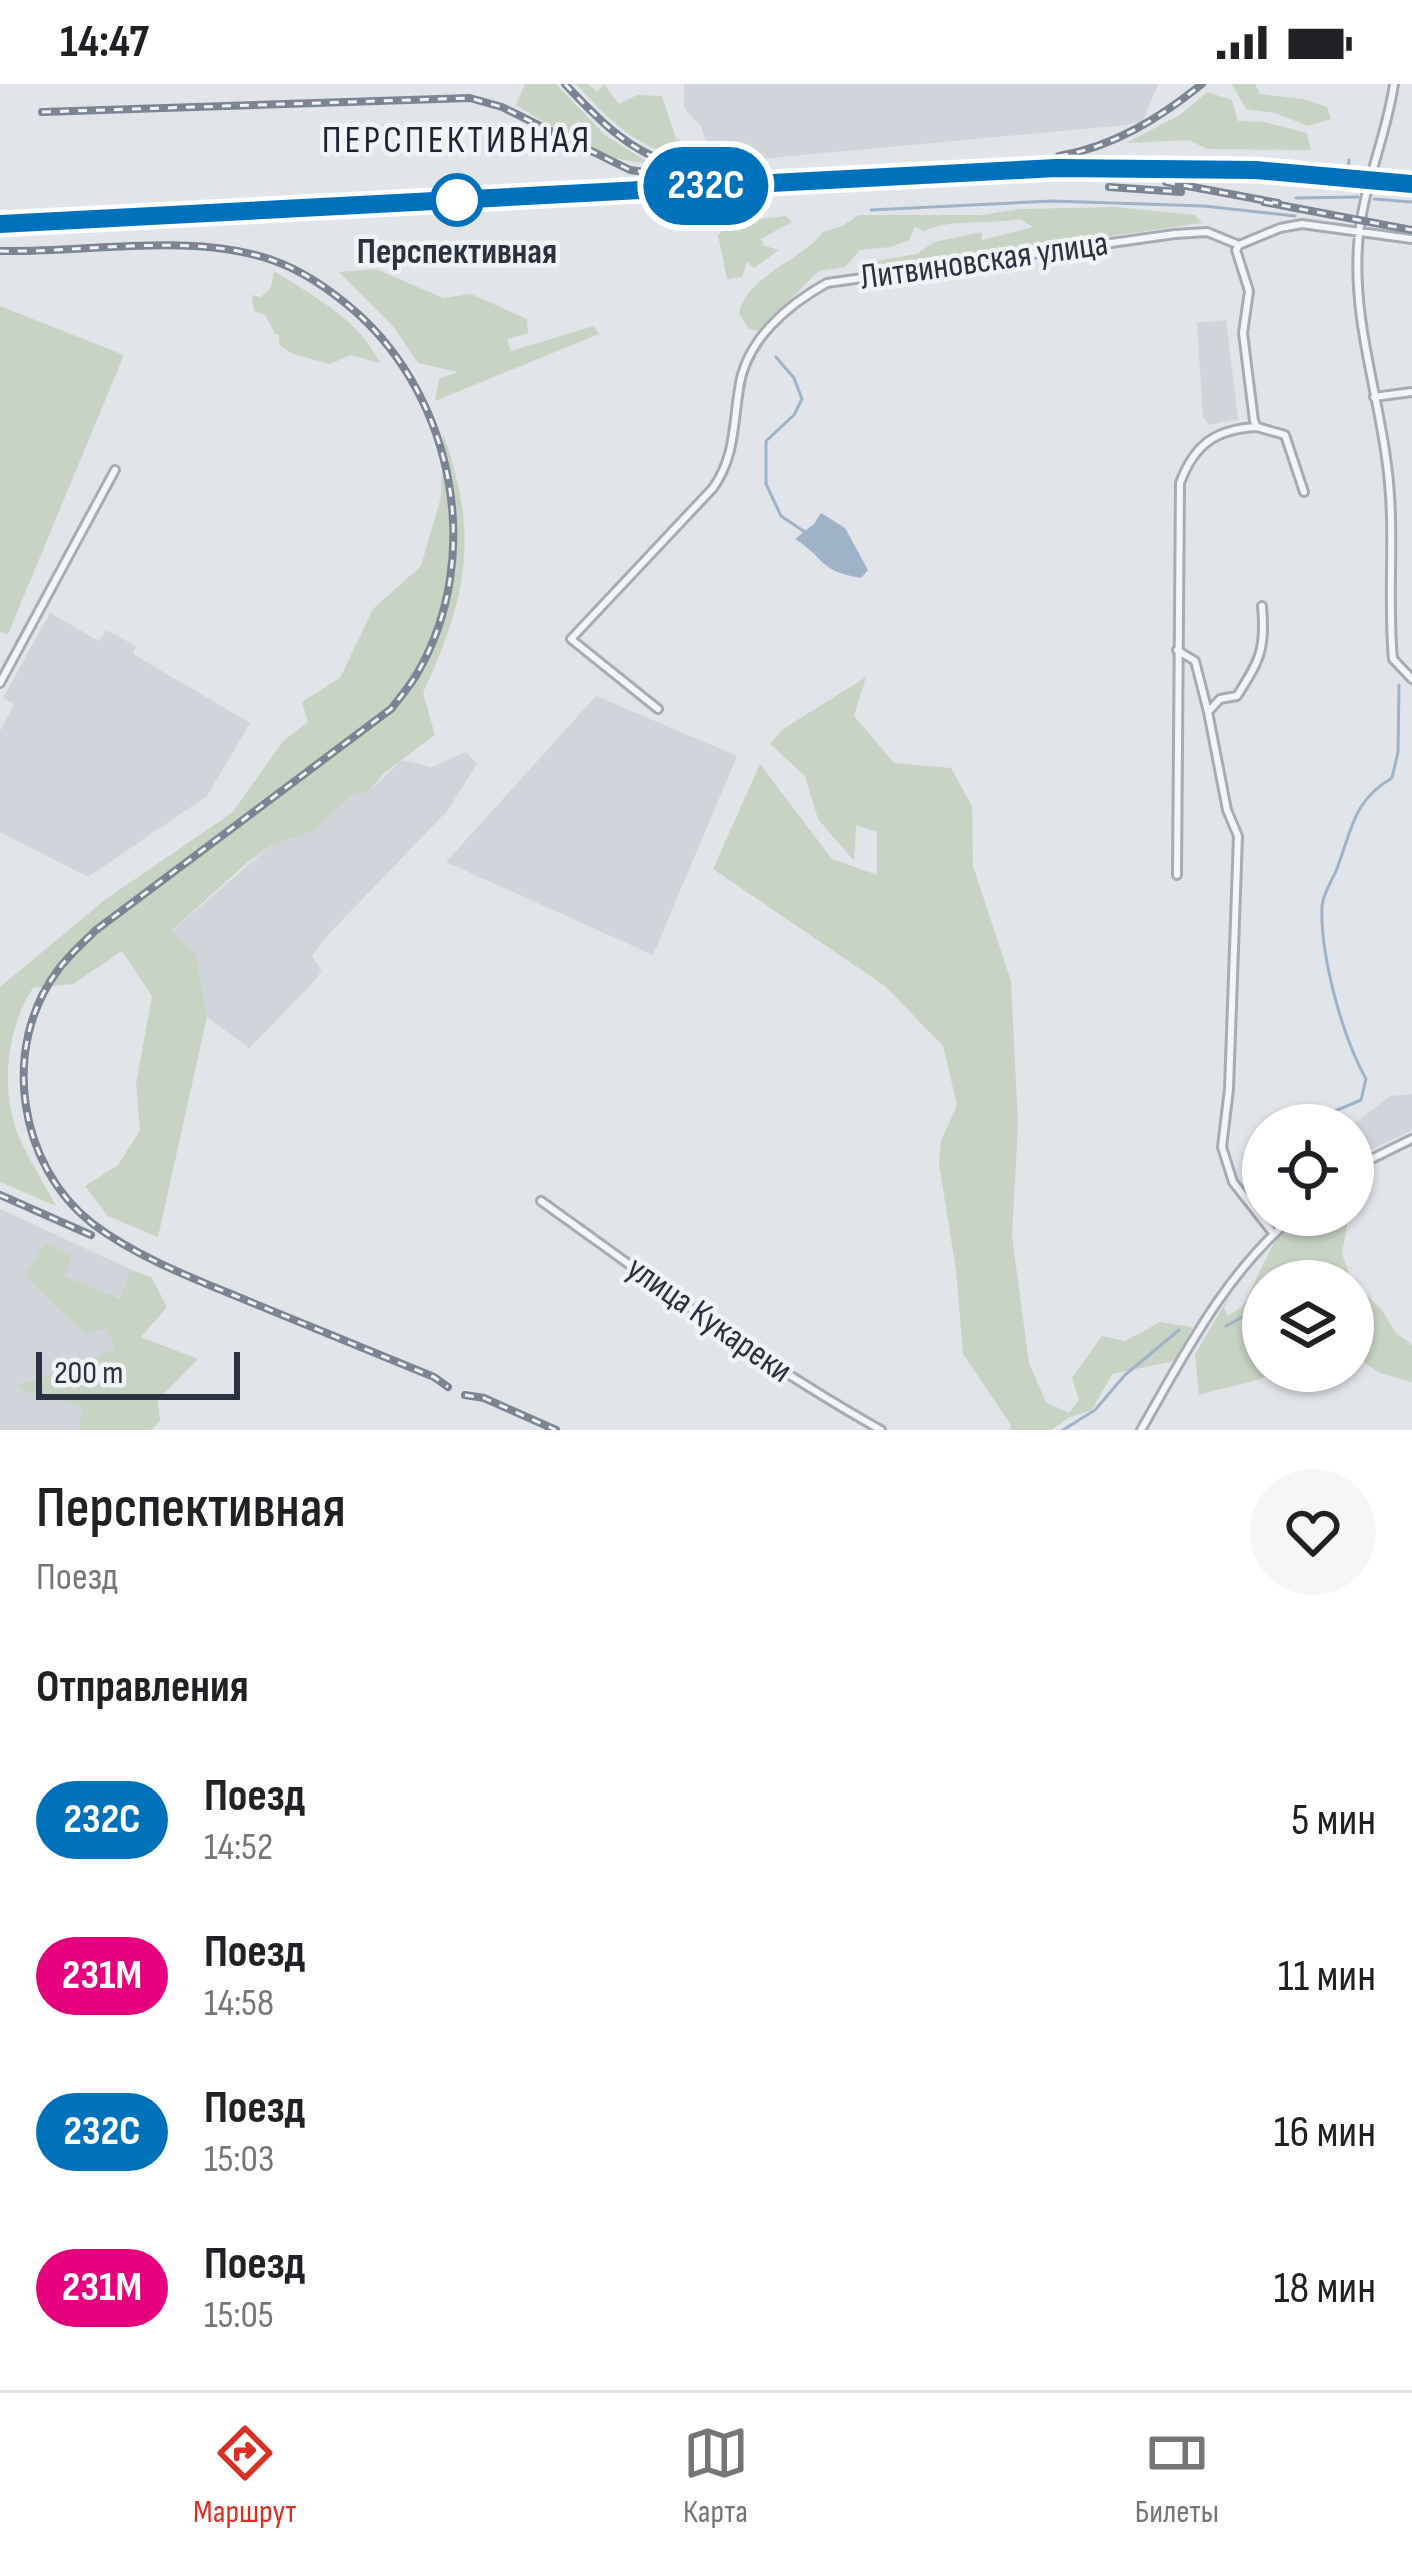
<!DOCTYPE html>
<html lang="ru">
<head>
<meta charset="utf-8">
<style>
  body { margin:0; font-family:"Sofia Sans Condensed",sans-serif; background:#f6f6f6; color:#202124; height:100vh; display:flex; flex-direction:column; font-size:45px; white-space:nowrap }
  * { box-sizing:border-box; margin:0 }
  p { font-size:39px; color:#757577 }
  .icon { flex:none; width:66px; height:66px; fill:none; stroke:currentColor; stroke-width:2; stroke-linecap:round; stroke-linejoin:round }
  .map { position:relative; height:1346px; overflow:hidden }
  .sheet { display:flex; flex-direction:column; background:#fff; flex:1 }
  .sheet>* { flex:none }
  .badge { padding:0 24px; border-radius:39px; font-size:42px; line-height:78px }
  .fabs { position:absolute; left:1242px; top:1020px; display:grid; gap:24px }
  .fabs a { display:grid; place-items:center; width:132px; height:132px; border-radius:50%; background:#fff; box-shadow:0 3px 9px #0004; font-size:60px }
  .scale { position:absolute; left:36px; bottom:30px; width:204px; box-sizing:border-box; padding-left:12px; border:6px solid #2a3241; border-top:0; font-size:33px; line-height:42px; white-space:nowrap; color:#2a3241; -webkit-text-stroke:9px #f1f4f7; paint-order:stroke }
  .map>.badge { position:absolute; translate:-50% -50%; box-shadow:0 0 0 6px #fff }
  h2 { padding:0 36px; font-size:45px; line-height:108px }
  .round { display:grid; place-items:center; flex:none; width:126px; height:126px; border-radius:63px; background:#f6f6f6 }
  .headline { display:flex; align-items:center; justify-content:space-between; height:204px; padding:0 36px }
  h1 { font-size:57px; font-weight:600; line-height:90px }
  ul { padding:0; list-style:none }
  li { display:flex; align-items:center; gap:36px; height:156px; padding:0 36px }
  li div { flex:1 }
  li b { display:block; font-size:45px }
  li em { font-style:normal }
  li .badge { min-width:132px; font-weight:700; text-align:center }
  .status { display:flex; justify-content:space-between; align-items:center; height:84px; padding:0 60px; background:#fff; direction:ltr }
  .status svg { height:33px; fill:currentColor }
  .tab-bar { display:flex; justify-content:space-around; align-items:center; height:168px; border-top:3px solid #e0e0e0; background:#fff; font-size:33px; color:#757577 }
  .tab-bar a { display:grid; justify-items:center; gap:6px }
  .tab-bar .on { color:#d93025 }
  .map>svg:first-child { display:block }
</style>
</head>
<body>
<div class="status"><b>14:47</b><svg viewBox="0 0 49 12"><path d="M0 12V9h3v3zM5 12V6h3v6zM10 12V3h3v9zM15 12V0h3v12zM26 1h20v11H26zM47 4h2v5h-2z"/></svg></div>
<div class="map">
<svg width="1412" height="1346" viewBox="0 0 1412 1346">
  <rect width="100%" height="100%" fill="#e1e5ea"/>
  <path fill="#d0d4db" d="M 684,0 L 1158,0 L 1143,37 L 1126,41 L 727,78 L 719,58 L 706,58 L 701,42 L 684,24 Z
    M 1226,236 L 1238,335 L 1209,341 L 1203,333 L 1197,239 Z
    M 50,529 L 99,557 L 106,546 L 136,562 L 133,570 L 250,639 L 207,712 L 88,793 L 0,748 L 0,647 L 14,620 L 3,614 Z
    M 596,612 L 737,672 L 653,871 L 446,778 Z
    M 466,668 L 477,680 L 447,727 L 325,854 L 312,872 L 322,887 L 308,904 L 249,964 L 207,933 L 196,870 L 171,848 L 270,762 L 314,747 L 354,709 L 367,709 L 402,676 L 431,683 Z
    M 1412,1010 L 1412,1046 L 1353,1075 L 1352,1041 L 1390,1012 Z
    M 0,1125 L 130,1185 L 122,1215 L 63,1192 L 71,1171 L 46,1159 L 25,1191 L 106,1244 L 115,1264 L 73,1284 L 20,1299 L 23,1307 L 83,1323 L 78,1346 L 0,1346 Z"/>
  <path fill="#c7d3c3" d="M 525,0 L 556,0 L 605,51 L 649,79 C 601,79 557,45 516,21 Z
    M 576,0 L 588,0 L 597,8 L 604,0 L 619,20 L 637,11 L 662,12 L 676,54 L 694,63 L 691,78 C 634,61 616,43 576,0 Z
    M 1232,0 L 1255,0 L 1260,10 L 1303,15 L 1327,23 L 1331,35 L 1308,42 L 1275,29 L 1246,25 Z
    M 1207,8 L 1232,16 L 1238,37 L 1264,38 L 1307,49 L 1311,66 L 1207,65 L 1189,56 L 1126,59 L 1180,31 Z
    M 1114,123 L 1195,131 L 1202,139 L 925,179 L 864,184 L 875,177 L 917,170 L 934,158 L 982,148 L 982,156 L 1033,143 L 1019,135 C 989,141 952,134 924,147 L 915,143 L 909,156 L 891,163 L 860,166 L 845,183 L 819,187 L 758,247 L 749,245 L 739,230 C 747,190 802,177 823,148 L 842,142 L 859,131 L 981,131 L 1021,125 Z
    M 785,132 L 792,138 L 760,155 L 765,162 L 779,166 L 754,184 L 747,178 L 742,193 L 727,195 L 718,151 L 733,138 Z
    M 376,185 L 443,214 L 471,210 L 527,235 L 528,249 L 507,255 L 511,267 L 594,242 L 599,250 L 435,317 L 439,295 L 458,288 L 418,279 L 393,242 L 339,188 Z
    M 274,187 C 314,213 358,234 380,279 L 351,271 L 330,280 L 293,270 L 279,261 L 279,251 L 275,250 L 265,231 L 254,227 L 252,211 L 261,213 L 271,203 Z
    M 0,222 L 124,271 L 8,550 L 0,548 Z
    M 443,350 C 480,452 467,513 423,609 L 435,651 L 384,689 L 367,709 L 354,709 L 314,747 L 270,762 L 248,778 L 171,847 L 196,870 L 207,933 L 158,1153 L 108,1132 L 85,1102 L 118,1081 L 140,1046 L 136,1000 L 152,912 L 122,867 L 73,900 L 33,904 C 6,945 0,1007 19,1053 C 29,1076 44,1099 56,1122 L 0,1098 L 0,903 L 106,815 L 233,728 L 283,657 L 308,638 L 302,618 L 340,594 L 373,525 L 421,482 L 441,413 Z
    M 866,593 L 854,632 L 894,679 L 951,684 L 972,722 L 973,782 L 1011,897 L 1018,1039 L 1012,1152 L 1029,1279 L 1046,1318 L 1069,1329 L 1079,1316 L 1072,1294 L 1102,1252 L 1125,1257 L 1160,1238 L 1193,1243 L 1174,1277 L 1112,1290 L 1092,1326 L 1070,1333 L 1051,1346 L 1010,1346 L 1011,1341 L 963,1270 L 956,1186 L 939,1080 L 941,1057 L 957,1021 L 943,962 L 885,902 L 713,785 L 760,680 L 832,775 L 877,791 L 877,748 L 856,741 L 854,777 L 818,735 L 805,692 L 770,660 L 783,645 Z
    M 1306,1131 L 1349,1131 L 1342,1170 L 1352,1197 L 1263,1197 L 1263,1287 L 1277,1287 C 1255,1300 1225,1302 1199,1311 L 1195,1270 L 1229,1213 L 1224,1224 L 1227,1232 L 1242,1223 L 1276,1155 Z
    M 45,1159 L 72,1171 L 64,1192 L 121,1215 L 130,1185 L 152,1194 L 167,1223 L 141,1253 L 198,1275 L 158,1316 L 160,1337 L 151,1346 L 78,1346 L 83,1323 L 23,1307 L 19,1300 L 73,1284 L 115,1264 L 106,1244 L 85,1250 L 25,1191 Z
    M 1353,1198 L 1382,1226 L 1395,1248 L 1412,1261 L 1412,1298 L 1380,1289 L 1353,1271 Z"/>
  <path fill="#9eb2c8" d="M 821,429 L 845,444 L 868,486 L 861,494 C 817,487 825,473 795,455 L 814,440 Z"/>
  <g fill="none" stroke-linecap="round" stroke-linejoin="round">
    <path stroke="#9eb2c8" stroke-width="3" d="M 1348,85 L 1349,76
      M 1296,114 L 1358,113
      M 1374,115 L 1412,118
      M 871,126 L 1052,117 L 1204,122 L 1295,132
      M 776,273 L 794,294 L 802,315 L 794,331 L 766,357 L 766,400 L 781,432 L 805,448
      M 1302,1041 L 1361,1016 L 1366,995 C 1342,952 1320,871 1322,822 C 1323,810 1331,798 1336,787 C 1352,747 1352,717 1392,694 L 1398,668 L 1399,601
      M 1226,1242 L 1263,1222
      M 1063,1346 L 1095,1326 L 1125,1291 L 1179,1246"/>
    <defs>
      <path id="minor" d="M 1394,0 C 1386,55 1361,107 1358,162 C 1353,238 1378,307 1387,381 C 1396,446 1387,511 1393,575 L 1412,595
        M 1239,161 L 1236,166 L 1249,207 L 1243,249 L 1254,337 L 1257,343 L 1285,351 L 1304,408
        M 1374,313 L 1412,308
        M 1262,522 C 1266,565 1260,576 1237,612 L 1220,615 L 1208,628 L 1227,726 L 1238,752 L 1229,1005 L 1222,1063 L 1233,1098 L 1273,1149
        M 1177,566 L 1195,577 L 1208,628
        M 0,599 L 115,386
        M 658,625 L 571,555 L 713,404 C 735,373 733,342 739,305 C 745,257 787,221 827,199 L 1175,150 L 1207,148 L 1239,161 L 1280,144 L 1302,140 L 1412,155
        M 1177,791 L 1180,399 C 1194,361 1215,345 1257,343
        M 1353,1084 L 1412,1055
        M 541,1117 C 653,1197 761,1279 881,1346
        M 1141,1346 C 1185,1269 1226,1188 1295,1131"/>
    </defs>
    <use href="#minor" stroke="#a6acb4" stroke-width="12"/>
    <use href="#minor" stroke="#f4f5f8" stroke-width="6"/>
    <defs>
      <path id="rail" d="M 565,0 C 598,35 626,65 672,80
        M 42,28 L 470,14 L 502,23 L 630,86 L 676,92
        M 1059,72 C 1113,63 1160,34 1202,0
        M 1166,98 L 1278,119
        M 1109,103 L 1181,108
        M 1264,118 L 1412,146
        M 0,140 L 1056,84 L 1256,86 L 1412,100
        M 0,167 C 85,169 192,148 272,176 C 304,187 332,207 357,229 C 454,316 484,473 418,588 C 411,601 400,613 391,625 L 96,846 C 83,859 68,872 58,886 C 0,963 18,1082 93,1140 C 138,1174 197,1196 248,1217 C 310,1242 372,1268 434,1293 L 448,1303
        M 0,1111 L 91,1151
        M 465,1311 L 484,1314 L 556,1346"/>
    </defs>
    <use href="#rail" stroke="#7b8493" stroke-width="8"/>
    <use href="#rail" stroke="#f1f4f7" stroke-width="3" stroke-dasharray="9" stroke-linecap="butt"/>
  </g>
  <g fill="none" stroke-linecap="round" stroke-linejoin="round">
    <defs>
      <path id="line" d="M 0,140 L 1056,84 L 1256,86 L 1412,100"/>
    </defs>
    <use href="#line" stroke="#fff" stroke-width="27"/>
    <use href="#line" stroke="#0072bc" stroke-width="18"/>
  </g>
  <circle fill="#fff" stroke="#0072bc" stroke-width="6" cx="457" cy="116" r="24"/>
  <g text-anchor="middle" dominant-baseline="central" stroke-width="9" stroke-linejoin="round" paint-order="stroke">
    <g font-size="36" font-weight="bold" fill="#2a3241" stroke="#f1f4f7">
      <text x="457" y="168">Перспективная</text>
    </g>
    <g font-size="36" fill="#2a3241" stroke="#f1f4f7">
      <text transform="translate(984 177) rotate(-8)">Литвиновская улица</text>
      <text transform="translate(709 1236) rotate(35)">улица Кукареки</text>
    </g>
    <g font-size="39" letter-spacing="3" fill="#1c2432" stroke="#f1f4f7">
      <text x="457" y="56">ПЕРСПЕКТИВНАЯ</text>
    </g>
  </g>
</svg>
<div class="fabs">
<a><svg class="icon" aria-label="locate" viewBox="0 0 24 24"><circle cx="12" cy="12" r="6"/><path d="M12 2v4M12 18v4M2 12h4M18 12h4"/></svg></a>
<a><svg class="icon" aria-label="layers" viewBox="0 0 24 24"><path d="M12 4l9 5-9 5-9-5zM3 14l9 5 9-5"/></svg></a>
</div>
<div class="scale">200 m</div>
<b class="badge" style="left:706px;top:102px;background:#0072bc;color:#fff">232C</b>
</div>
<section class="sheet">
<div class="headline"><div><h1>Перспективная</h1><p>Поезд</p></div><a class="round"><svg class="icon" aria-label="heart" viewBox="0 0 24 24"><path d="M12 20l-8-8c-3-5 5-10 8-4 3-6 11-1 8 4z"/></svg></a></div>
<h2>Отправления</h2>
<ul>
<li><span class="badge" style="background:#0072bc;color:#fff">232C</span><div><b>Поезд</b><p>14:52</p></div><em>5 мин</em></li>
<li><span class="badge" style="background:#e6007e;color:#fff">231М</span><div><b>Поезд</b><p>14:58</p></div><em>11 мин</em></li>
<li><span class="badge" style="background:#0072bc;color:#fff">232C</span><div><b>Поезд</b><p>15:03</p></div><em>16 мин</em></li>
<li><span class="badge" style="background:#e6007e;color:#fff">231М</span><div><b>Поезд</b><p>15:05</p></div><em>18 мин</em></li>
</ul>
</section>
<nav class="tab-bar">
<a class="on"><svg class="icon" aria-label="directions" viewBox="0 0 24 24"><path d="M12 3l9 9-9 9-9-9zM9 14v-3h6M13 9l2 2-2 2"/></svg>Маршрут</a>
<a><svg class="icon" aria-label="map" viewBox="0 0 24 24"><path d="M3 6l6-2 6 2 6-2v14l-6 2-6-2-6 2zM9 4v14M15 6v14"/></svg>Карта</a>
<a><svg class="icon" aria-label="tickets" viewBox="0 0 24 24"><path d="M3 7h18v10H3zM15 7v10"/></svg>Билеты</a>
</nav>
</body>
</html>
